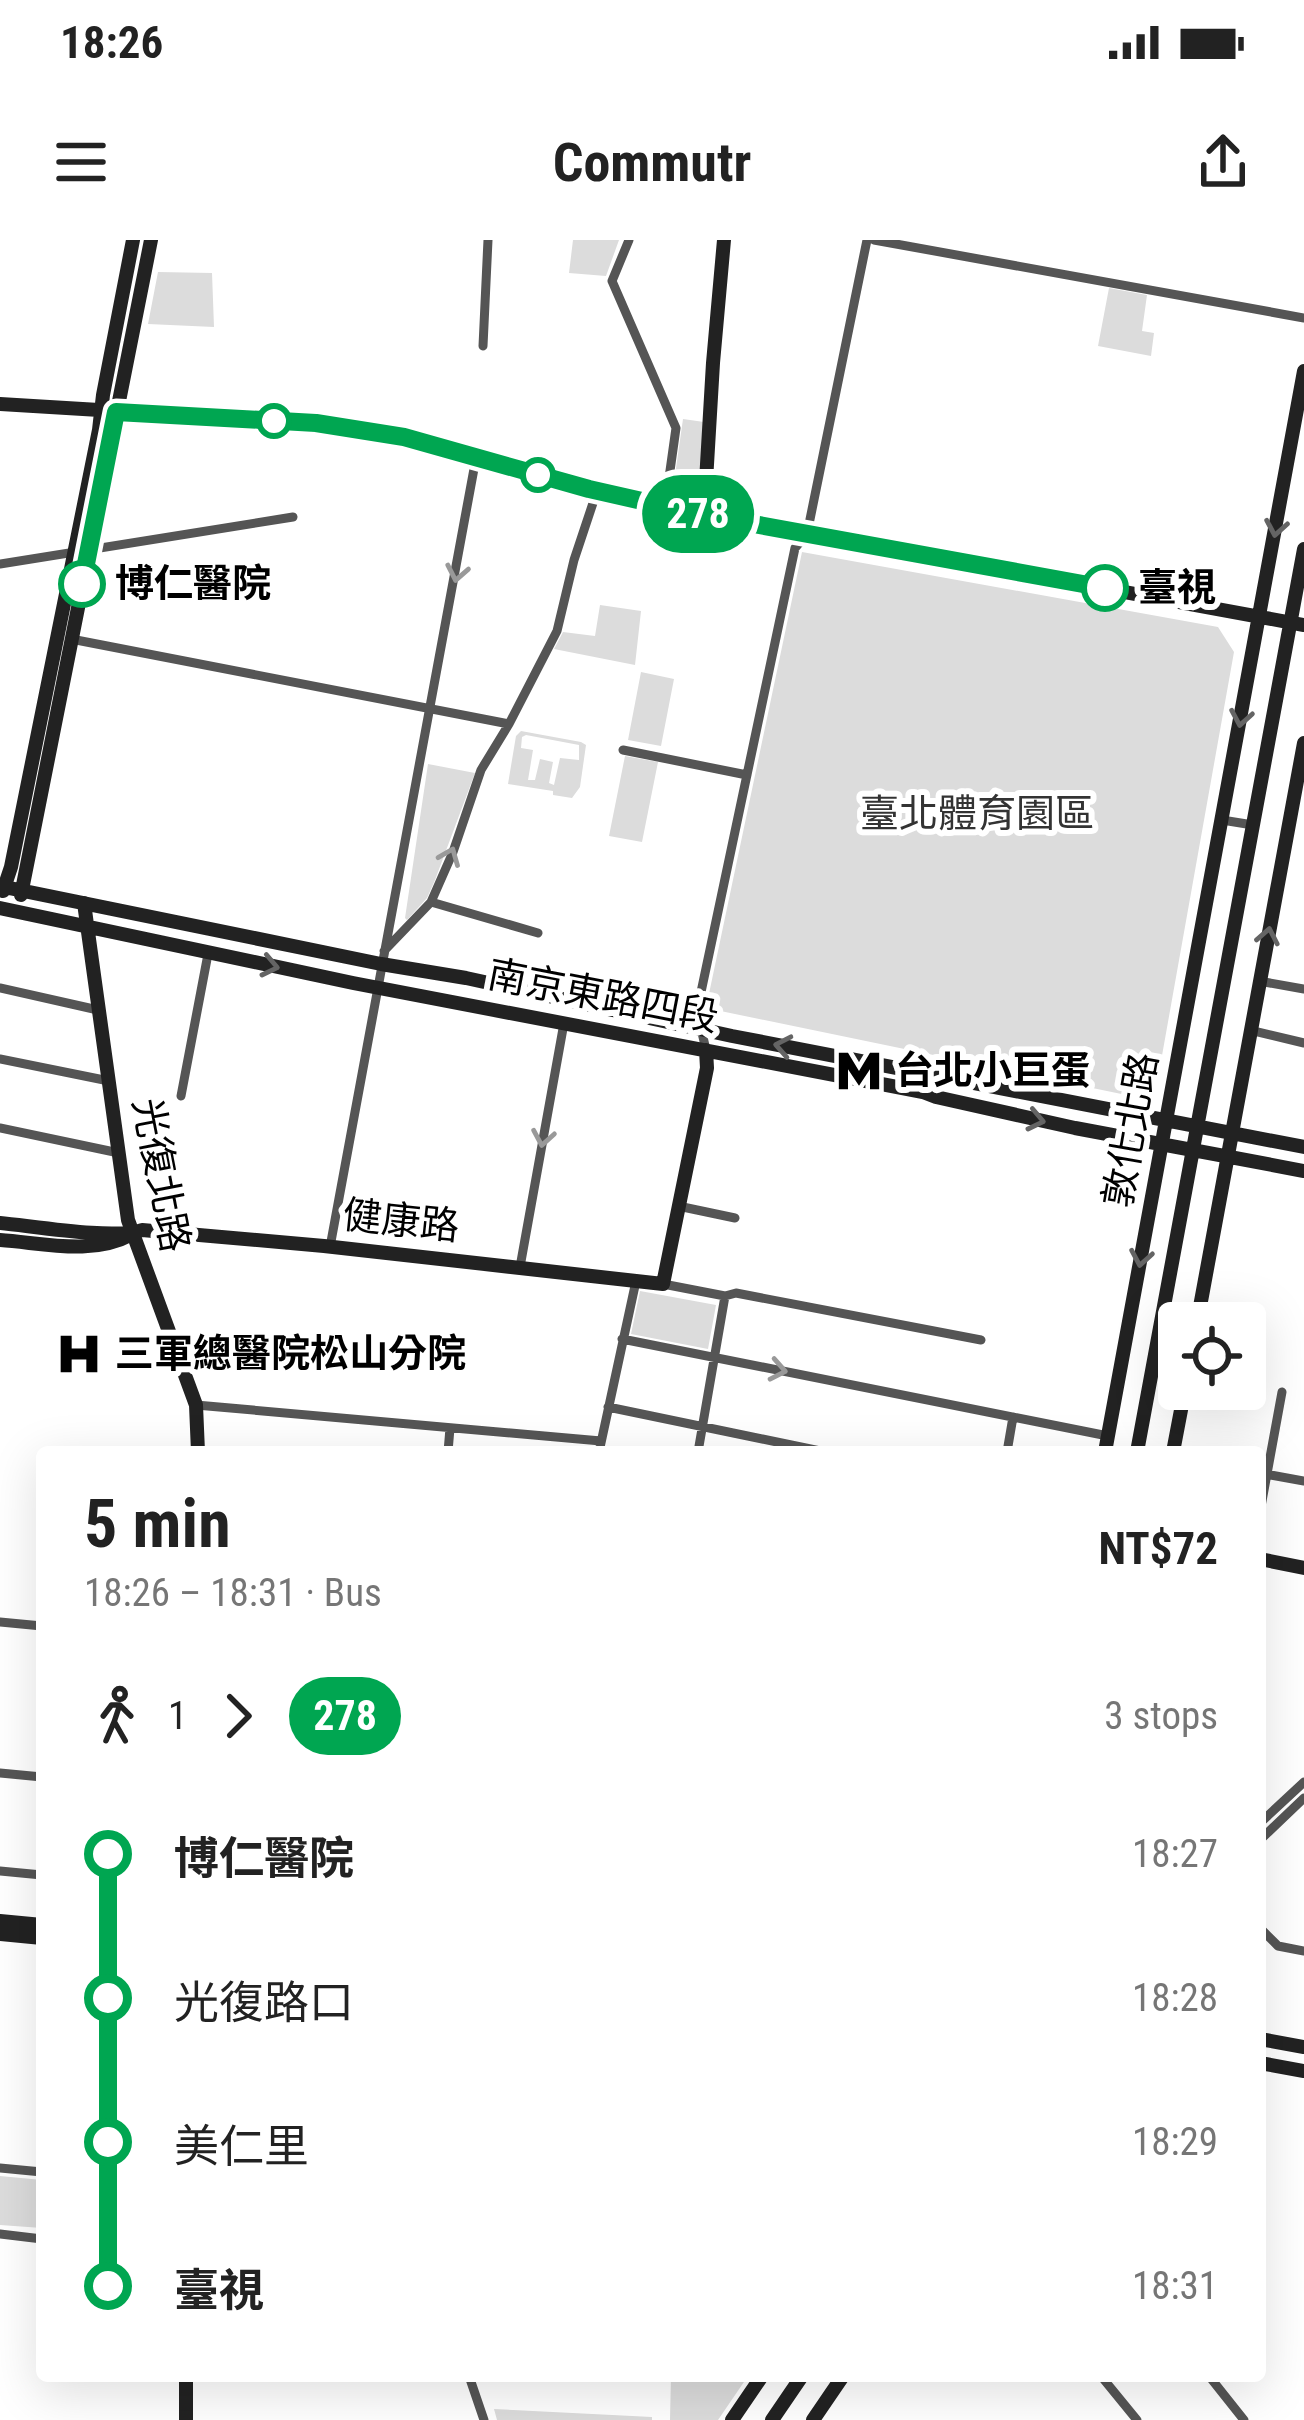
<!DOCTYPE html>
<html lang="en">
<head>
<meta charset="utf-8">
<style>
  body { margin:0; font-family:"Roboto Condensed","Noto Sans TC",sans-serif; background:#f2f2f2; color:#222; height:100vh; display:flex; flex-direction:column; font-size:45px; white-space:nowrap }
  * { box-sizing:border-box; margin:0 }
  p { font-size:39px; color:#767676 }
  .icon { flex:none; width:66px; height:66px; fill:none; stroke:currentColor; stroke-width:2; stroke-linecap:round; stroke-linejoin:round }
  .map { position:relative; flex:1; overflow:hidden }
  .details { position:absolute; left:36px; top:1206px; width:1230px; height:936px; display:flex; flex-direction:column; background:#fff; border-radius:12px; box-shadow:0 12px 48px #0002 }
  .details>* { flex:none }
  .badge { padding:0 24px; border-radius:39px; font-size:42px; line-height:78px }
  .tools { position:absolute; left:1158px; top:1062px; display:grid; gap:24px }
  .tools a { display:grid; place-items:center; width:108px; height:108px; border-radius:12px; background:#fff; box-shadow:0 12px 48px #0002; font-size:60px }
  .map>.badge { position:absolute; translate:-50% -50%; box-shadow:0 0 0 6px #fff }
  .legs { display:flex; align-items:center; gap:18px; height:132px; padding:0 48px; font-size:39px }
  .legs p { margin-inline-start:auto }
  .summary { display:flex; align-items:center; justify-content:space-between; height:204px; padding:0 48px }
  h1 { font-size:66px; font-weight:700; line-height:90px }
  ul { padding:0 48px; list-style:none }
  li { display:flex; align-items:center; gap:42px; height:144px; font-size:45px }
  li i { display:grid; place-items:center; width:18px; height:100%; margin:0 15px; background:currentColor }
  li i::after { content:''; width:30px; height:30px; margin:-15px; border:9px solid; border-radius:50%; background:#fff }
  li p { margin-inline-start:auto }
  li:first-child i { background:linear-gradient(#0000 50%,currentColor 0) }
  li:last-child i { background:linear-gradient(currentColor 50%,#0000 0) }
  .status { display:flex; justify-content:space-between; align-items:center; height:84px; padding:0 60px; background:#fff; direction:ltr }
  .status svg { height:33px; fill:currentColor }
  header { display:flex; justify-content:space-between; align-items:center; height:156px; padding:0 48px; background:#fff; font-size:54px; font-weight:700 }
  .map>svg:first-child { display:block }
</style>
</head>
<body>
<div class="status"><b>18:26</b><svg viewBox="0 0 49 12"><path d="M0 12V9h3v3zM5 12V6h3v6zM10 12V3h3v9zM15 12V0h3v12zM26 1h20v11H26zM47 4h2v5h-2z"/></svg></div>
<header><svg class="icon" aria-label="menu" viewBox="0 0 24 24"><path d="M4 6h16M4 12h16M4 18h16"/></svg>Commutr<svg class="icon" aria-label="share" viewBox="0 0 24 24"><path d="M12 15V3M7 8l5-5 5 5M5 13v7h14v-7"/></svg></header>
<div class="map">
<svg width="1304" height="2180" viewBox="0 0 1304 2180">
  <rect width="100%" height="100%" fill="#fff"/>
  <path fill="#dcdcdc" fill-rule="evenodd" d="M 573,0 L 619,0 L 606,36 L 569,33 Z
    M 158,32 L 212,33 L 214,87 L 148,84 Z
    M 1109,48 L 1147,55 L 1142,91 L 1154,93 L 1151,116 L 1098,106 Z
    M 683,179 L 704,182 L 700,263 L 672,256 Z
    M 802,312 L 1218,387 L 1234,412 L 1158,838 L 1136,857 L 706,768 Z
    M 600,365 L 641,371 L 635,425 L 554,409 L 563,392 L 595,396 Z
    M 641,432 L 674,439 L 661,506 L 628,500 Z
    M 521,491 L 581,502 L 586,505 L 580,547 L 572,558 L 553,555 L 553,551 L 508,544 L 516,496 ZM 526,495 L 579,505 L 579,520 L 560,518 L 554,545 L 549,543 L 553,522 L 540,519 L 535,540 L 528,540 L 533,510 L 521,508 L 522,497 Z
    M 625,516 L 658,522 L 642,602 L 609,596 Z
    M 428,524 L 475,533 L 435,640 L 427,658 L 407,680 L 405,678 Z
    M 640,1051 L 716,1065 L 708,1109 L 631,1094 Z
    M 0,1936 L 42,1940 L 42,1988 L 0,1985 Z
    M 671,2136 L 748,2136 L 718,2180 L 670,2180 Z
    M 494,2169 L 652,2177 L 652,2180 L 497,2180 Z"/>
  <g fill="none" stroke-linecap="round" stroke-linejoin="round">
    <path stroke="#555" stroke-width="9" d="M 629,0 L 612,41 L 676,188 L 668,245 L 668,267
      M 874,0 L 1304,78
      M 483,106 L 488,0
      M 0,324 L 293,277
      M 71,399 L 509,484
      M 623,510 L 747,535
      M 1222,580 L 1253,585
      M 431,662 L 538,693
      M 384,711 L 431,662 L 453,612 L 481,530 L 509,484 L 557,391 L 574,320 L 597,251
      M 1259,741 L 1304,749
      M 0,748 L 98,770
      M 1250,790 L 1304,803
      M 706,810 L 697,771 L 795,308 L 807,294 L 867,0
      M 0,819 L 109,841
      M 181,856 L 208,714
      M 0,888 L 119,913
      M 678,966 L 735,978
      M 330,1007 L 476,218
      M 520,1027 L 564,783
      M 663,1044 L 725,1056 L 736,1053 L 981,1100
      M 622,1099 L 1108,1196
      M 196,1165 L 601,1201
      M 608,1167 L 825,1212
      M 448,1212 L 450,1188
      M 599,1212 L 636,1041
      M 698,1212 L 725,1056
      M 1007,1212 L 1013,1177
      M 1260,1233 L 1304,1241
      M 1260,1272 L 1282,1152
      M 0,1382 L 42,1386
      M 0,1533 L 42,1537
      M 1260,1583 L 1304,1542
      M 1260,1600 L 1304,1558
      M 0,1631 L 42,1635
      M 1260,1688 L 1278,1706 L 1304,1711
      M 0,1928 L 42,1932
      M 0,1994 L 42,1999
      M 469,2136 L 484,2180
      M 1101,2136 L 1137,2180
      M 1209,2136 L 1244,2180"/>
    <path stroke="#222" stroke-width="14" d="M 0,164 L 316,183 L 404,197 L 589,249 L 695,273 L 1304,385
      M 704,275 L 713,123 L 724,0
      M 0,646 L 381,724 L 466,738 L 732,796 L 1304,907
      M 3,651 L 11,627 L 99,190 L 103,155 L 133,0
      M 21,655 L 151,0
      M 84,663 L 128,980 L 196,1165 L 198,1212
      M 0,668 L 353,743 L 923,852 L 936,857 L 1075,888 L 1304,931
      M 0,983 C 33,986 114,1000 142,990 L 324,1006 L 663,1044 L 707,828 L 706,810
      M 0,1000 C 44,1003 92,1016 132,994
      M 1197,1083 L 1304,503
      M 1105,1212 L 1304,131
      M 1137,1212 L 1304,309
      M 1173,1212 L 1185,1149
      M 1260,1319 L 1304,1328
      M 0,1681 L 42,1685
      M 0,1694 L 42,1698
      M 1260,1799 L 1304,1807
      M 1260,1823 L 1304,1831
      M 186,2180 L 186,2136
      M 732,2180 L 762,2136
      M 772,2180 L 802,2136
      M 813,2180 L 843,2136"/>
  </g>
  <defs><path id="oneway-chevron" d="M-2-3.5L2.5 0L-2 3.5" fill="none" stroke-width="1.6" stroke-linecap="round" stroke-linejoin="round" transform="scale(3)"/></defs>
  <g stroke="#646464">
    <use href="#oneway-chevron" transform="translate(1276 288) rotate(100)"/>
    <use href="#oneway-chevron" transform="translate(1241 478) rotate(100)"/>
    <use href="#oneway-chevron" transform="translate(1268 696) rotate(-79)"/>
    <use href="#oneway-chevron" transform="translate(270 726) rotate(12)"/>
    <use href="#oneway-chevron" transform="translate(783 806) rotate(-169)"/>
    <use href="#oneway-chevron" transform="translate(1036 880) rotate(12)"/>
    <use href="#oneway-chevron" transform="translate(1141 1018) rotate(100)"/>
  </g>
  <g stroke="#999">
    <use href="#oneway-chevron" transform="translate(457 333) rotate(101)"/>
    <use href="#oneway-chevron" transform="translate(450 616) rotate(-68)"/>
    <use href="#oneway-chevron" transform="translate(543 898) rotate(100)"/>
    <use href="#oneway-chevron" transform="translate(778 1130) rotate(11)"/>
  </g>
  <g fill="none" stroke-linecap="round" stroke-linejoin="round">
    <defs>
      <path id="line-1" d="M 82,344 L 116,172 L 316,183 L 404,197 L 589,249 L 704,275 L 1105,348"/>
    </defs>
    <use href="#line-1" stroke="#fff" stroke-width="27"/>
    <use href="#line-1" stroke="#00a651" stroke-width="18"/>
  </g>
  <defs>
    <symbol id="metro-bare" viewBox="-9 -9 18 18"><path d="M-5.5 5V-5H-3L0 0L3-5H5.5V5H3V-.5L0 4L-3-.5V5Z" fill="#000" stroke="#fff" stroke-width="2.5" paint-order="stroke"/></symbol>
    <symbol id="hospital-bare" viewBox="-9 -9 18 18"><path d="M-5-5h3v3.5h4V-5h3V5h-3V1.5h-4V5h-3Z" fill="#000" stroke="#fff" stroke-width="2.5" paint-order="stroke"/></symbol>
  </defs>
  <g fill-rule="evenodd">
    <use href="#metro-bare" x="826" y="798" width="66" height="66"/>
    <use href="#hospital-bare" x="46" y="1081" width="66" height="66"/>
  </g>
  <g fill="#fff" stroke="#00a651" stroke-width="6">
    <circle cx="274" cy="181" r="15"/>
    <circle cx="538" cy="235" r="15"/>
    <circle cx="82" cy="344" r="21"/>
    <circle cx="1105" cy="348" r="21"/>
  </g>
  <g text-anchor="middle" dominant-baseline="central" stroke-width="12" stroke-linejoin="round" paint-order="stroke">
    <g font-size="39" font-weight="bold" fill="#000" stroke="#fff" text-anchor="start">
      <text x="115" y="344">博仁醫院</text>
      <text x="1138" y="348">臺視</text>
    </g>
    <g font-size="39" fill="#333" stroke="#fff">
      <text x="977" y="574">臺北體育園區</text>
    </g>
    <g font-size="39" fill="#000" stroke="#fff">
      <text transform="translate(603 756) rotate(11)">南京東路四段</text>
      <text transform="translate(1131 890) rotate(-80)">敦化北路</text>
      <text transform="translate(161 935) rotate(79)">光復北路</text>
      <text transform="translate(401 981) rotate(6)">健康路</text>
    </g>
    <g font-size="39" font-weight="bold" fill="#000" stroke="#fff" text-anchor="start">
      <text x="895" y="831">台北小巨蛋</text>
      <text x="115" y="1114">三軍總醫院松山分院</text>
    </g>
  </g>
</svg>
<div class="tools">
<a><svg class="icon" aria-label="locate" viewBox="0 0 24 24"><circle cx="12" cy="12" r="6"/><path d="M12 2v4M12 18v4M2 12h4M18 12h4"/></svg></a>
</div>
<b class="badge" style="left:698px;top:274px;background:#00a651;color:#fff">278</b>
<section class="details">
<div class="summary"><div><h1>5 min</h1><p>18:26 – 18:31 · Bus</p></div><b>NT$72</b></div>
<div class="legs"><svg class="icon" aria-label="walk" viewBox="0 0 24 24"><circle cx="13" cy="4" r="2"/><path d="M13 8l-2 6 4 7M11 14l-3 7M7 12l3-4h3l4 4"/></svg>1<svg class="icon" aria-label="forward" viewBox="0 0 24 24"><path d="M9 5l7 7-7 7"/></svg><b class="badge" style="background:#00a651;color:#fff">278</b><p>3 stops</p></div>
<ul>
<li><i style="color:#00a651"></i><b>博仁醫院</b><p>18:27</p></li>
<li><i style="color:#00a651"></i><span>光復路口</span><p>18:28</p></li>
<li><i style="color:#00a651"></i><span>美仁里</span><p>18:29</p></li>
<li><i style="color:#00a651"></i><b>臺視</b><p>18:31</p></li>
</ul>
</section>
</div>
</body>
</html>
